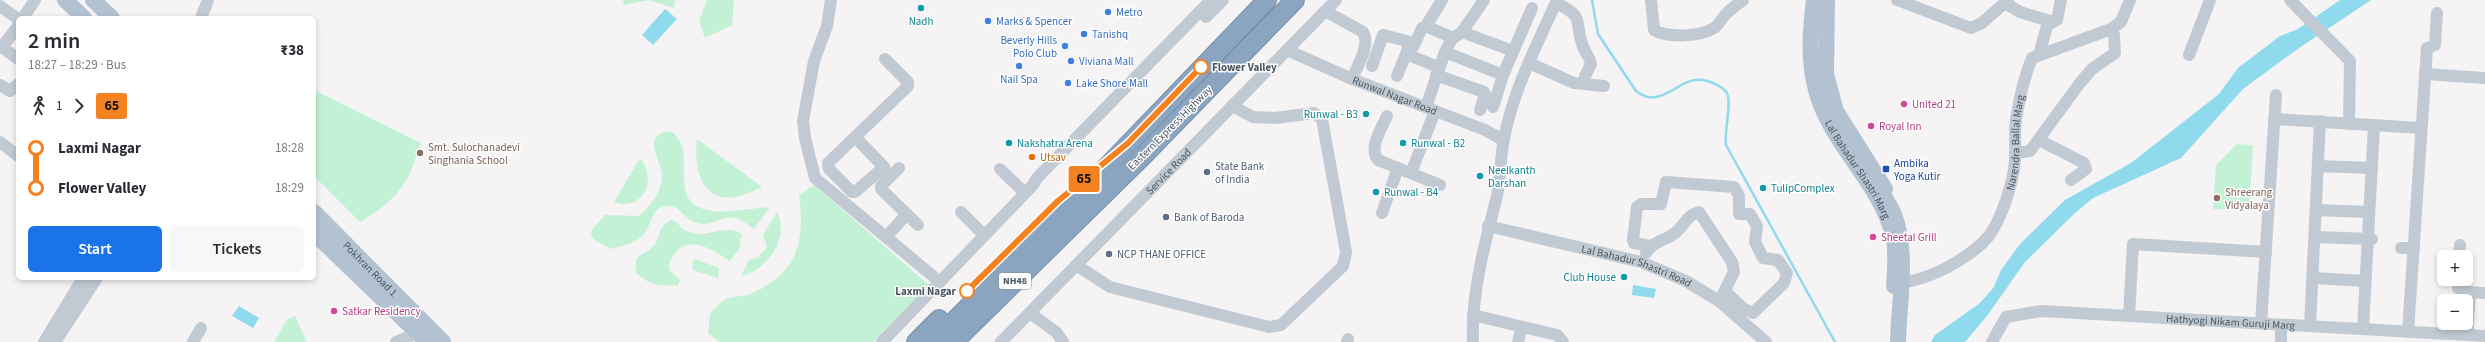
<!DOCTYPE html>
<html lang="en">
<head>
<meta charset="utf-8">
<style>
  body { margin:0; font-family:"Source Sans 3",sans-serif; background:#f7f7f7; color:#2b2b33; height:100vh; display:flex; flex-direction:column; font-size:15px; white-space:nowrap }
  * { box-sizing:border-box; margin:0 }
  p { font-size:13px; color:#7c7c81 }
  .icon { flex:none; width:22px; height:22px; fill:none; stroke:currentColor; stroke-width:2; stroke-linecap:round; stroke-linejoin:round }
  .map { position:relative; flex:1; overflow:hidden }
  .side { position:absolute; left:16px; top:16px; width:300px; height:264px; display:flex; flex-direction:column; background:#fff; border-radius:6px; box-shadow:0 2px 6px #0003 }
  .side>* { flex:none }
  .badge { padding:0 8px; border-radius:3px; font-size:14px; line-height:26px }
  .buttons { position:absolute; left:2437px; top:250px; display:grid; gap:8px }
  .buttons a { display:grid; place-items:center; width:36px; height:36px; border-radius:6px; background:#fff; box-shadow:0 2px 6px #0003; font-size:20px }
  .map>.badge { position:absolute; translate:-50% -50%; box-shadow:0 0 0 2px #fff }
  .legs { display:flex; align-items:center; gap:6px; height:44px; padding:0 12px; font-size:13px }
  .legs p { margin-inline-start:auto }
  .overview { display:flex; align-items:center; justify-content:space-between; height:68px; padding:0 12px }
  h1 { font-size:22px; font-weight:600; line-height:30px }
  .button { display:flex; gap:8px; margin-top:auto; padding:8px 12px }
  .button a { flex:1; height:46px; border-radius:6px; background:#1a73e8; color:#fff; font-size:16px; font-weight:600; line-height:46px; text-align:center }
  .button a+a { background:#f7f7f7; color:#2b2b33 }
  ul { padding:0 12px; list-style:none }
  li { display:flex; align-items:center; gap:14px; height:40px; font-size:15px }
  li i { display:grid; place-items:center; width:6px; height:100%; margin:0 5px; background:currentColor }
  li i::after { content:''; width:10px; height:10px; margin:-5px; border:3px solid; border-radius:50%; background:#fff }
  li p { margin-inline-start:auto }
  li:first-child i { background:linear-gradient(#0000 50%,currentColor 0) }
  li:last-child i { background:linear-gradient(currentColor 50%,#0000 0) }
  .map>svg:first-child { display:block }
</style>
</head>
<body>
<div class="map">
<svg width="2485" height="342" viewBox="0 0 2485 342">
  <rect width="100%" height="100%" fill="#f5f3f3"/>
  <path fill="#c3f1d5" d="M 623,0 L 675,0 L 674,8 L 649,0 L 624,5 Z
    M 707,0 L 734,0 L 732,25 L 705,38 L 699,21 Z
    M 314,90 L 421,143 C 408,185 398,199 360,222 L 314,176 Z
    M 670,131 C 702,149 661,204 712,211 C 730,213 752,208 770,207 L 754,229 C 722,203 721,229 697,223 C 683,219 677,199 660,208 C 650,214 651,226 644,234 C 637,243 622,246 611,249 L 593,239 L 591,234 L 593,228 L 605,215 L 639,216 C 650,206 662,192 662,176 C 661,158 640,136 670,131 Z
    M 697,139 L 762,187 C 754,190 745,195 736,197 C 699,203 694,165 697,139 Z
    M 2237,144 L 2253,145 L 2249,211 L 2213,209 L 2216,165 Z
    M 640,158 C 658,180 643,212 614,202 Z
    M 814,185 L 929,285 L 873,342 L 719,342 L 708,333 L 710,314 C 714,310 720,302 726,299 C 733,296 742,297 750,294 C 796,275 806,242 799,195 Z
    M 777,212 C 790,238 768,270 741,276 L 749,260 L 757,258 L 767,247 L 763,235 Z
    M 672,220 C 679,223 682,230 689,232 C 708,239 726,222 743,235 L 740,239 L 740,248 L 730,261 C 708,247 683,230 669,264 L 670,271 L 680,280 L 678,285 C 660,287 650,285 636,273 L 636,259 C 642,253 652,250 656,243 C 661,232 659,225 672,220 Z
    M 695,259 L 719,268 L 718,278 L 693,270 L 692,262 Z
    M 295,316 L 307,342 L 274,342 L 287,319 Z"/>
  <path fill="#90daee" d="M 2340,0 L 2371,0 L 2299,48 L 2243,89 L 2181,158 L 2093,198 L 2075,213 L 2025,262 L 1987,316 L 1965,342 L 1931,342 L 1935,335 L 1980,303 L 1994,287 L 2001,270 L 2020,244 L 2065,200 L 2131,163 L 2219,94 L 2238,68 L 2280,36 L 2298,29 Z
    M 665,9 L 677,19 L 653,45 L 642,35 Z
    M 1633,285 L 1656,289 L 1654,298 L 1632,295 Z
    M 239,306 L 259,318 L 253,328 L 232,316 Z"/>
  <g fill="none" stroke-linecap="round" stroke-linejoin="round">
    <path stroke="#90daee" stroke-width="2.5" d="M 1592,0 L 1598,34 L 1636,91 C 1642,95 1648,99 1656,97 C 1679,92 1687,71 1715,84 C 1719,85 1725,90 1727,93 C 1732,104 1724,131 1726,145 L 1835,342"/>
    <defs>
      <path id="highway" d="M 916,342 L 939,319
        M 933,342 L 1066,209 L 1267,0
        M 954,342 L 1143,156 L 1295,0"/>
    </defs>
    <use href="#highway" stroke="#7690ad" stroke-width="20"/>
    <g stroke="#c1cad2" stroke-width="12">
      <path d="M 831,0 L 827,26 L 814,61 L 803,121 L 805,138 L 815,178 L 940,282"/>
      <path d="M 1651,0 L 1654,30 C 1668,38 1700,37 1714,28 C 1719,25 1722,18 1726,14 C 1731,9 1737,5 1743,0"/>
      <path d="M 1897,0 L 1971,28 L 1982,23 L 2008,0"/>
      <path d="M 2290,0 L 2350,61 L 2349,124"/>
      <path d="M 1556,3 C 1587,18 1573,20 1583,47 C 1585,52 1590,57 1591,64 L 1585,76"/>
      <path d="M 2005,3 L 2020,12 L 2053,22 L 2057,20 L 2061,0"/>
      <path d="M 0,6 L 18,19"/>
      <path d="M 1325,11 L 1363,32 C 1371,45 1357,66 1352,79"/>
      <path d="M 1206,17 L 1223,0"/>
      <path d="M 23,18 L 35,0"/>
      <path d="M 201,18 L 208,0"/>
      <path d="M 18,26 L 2,47 L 18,59"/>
      <path d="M 1426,26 L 1442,0"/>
      <path d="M 1462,32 L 1513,51"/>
      <path id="s1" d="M 1287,50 L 1352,79 L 1485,130 L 1503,140"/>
      <path d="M 1407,51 L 1413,47 L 1422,28 L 1426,26 L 1453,38"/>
      <path d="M 1445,52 L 1503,75"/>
      <path d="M 2039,55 L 2047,26 L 2053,22"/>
      <path d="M 2189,55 L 2210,0"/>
      <path d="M 1529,63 L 1574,83 L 1604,86"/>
      <path d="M 1372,66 L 1383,35 L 1407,41 L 1408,49"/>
      <path d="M 2425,74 L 2485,78"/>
      <path d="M 1436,75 L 1484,92 L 1485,95 L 1480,110"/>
      <path d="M 1397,76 L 1406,54 L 1438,67"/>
      <path d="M 0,85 L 10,91 L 18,84"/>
      <path d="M 1426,107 L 1445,52 L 1452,39 L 1462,32 L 1484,0"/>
      <path d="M 1493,107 L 1503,75 L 1532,8"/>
      <path d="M 1387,116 C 1382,128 1368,148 1378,160 L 1440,185"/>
      <path d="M 2274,119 L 2421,128"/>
      <path d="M 855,137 L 884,167 L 855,192 L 852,192 L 829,169 L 828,163 L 908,86 L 908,82 L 885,59"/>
      <path d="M 2039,140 L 2084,163 L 2086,169 L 2071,180"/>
      <path d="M 0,142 L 18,156"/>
      <path d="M 2015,153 L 2030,151 L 2080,83 L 2092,69 L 2115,53 L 2114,35"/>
      <path d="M 2318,166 L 2372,168"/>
      <path d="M 899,168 L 881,186 L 881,189 L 918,225"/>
      <path d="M 1000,169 L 1025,193"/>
      <path d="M 1411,173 L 1435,111"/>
      <path d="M 2316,210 L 2369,212"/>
      <path d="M 961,212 L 984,235"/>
      <path d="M 1382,213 L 1398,168"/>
      <path id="s2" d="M 1488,226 L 1641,262 L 1686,281 L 1719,301 L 1766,342"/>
      <path d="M 886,237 L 907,214"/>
      <path d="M 2316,237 L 2372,239"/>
      <path d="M 1650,246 L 1634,243 L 1633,240 L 1637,207 L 1641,204 L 1661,204 L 1666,182 L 1734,187 L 1739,196 L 1739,214 L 1750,214 L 1757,226 L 1755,242 L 1763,258 L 1778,260 L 1787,273 L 1784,283 L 1753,313 L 1744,309 L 1725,291"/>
      <path d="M 2401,248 L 2414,248"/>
      <path d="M 1646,253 C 1653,241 1665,241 1675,233 C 1684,226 1687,215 1699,212 L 1732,262 L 1734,272 L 1722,296"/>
      <path d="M 2459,257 L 2460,245"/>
      <path d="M 1076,265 L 1110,287 L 1269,327 L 1281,325 L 1343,266 L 1346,252 L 1322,119 L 1314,113 L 1275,118 L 1253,117 L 1232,106"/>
      <path d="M 2313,278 L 2365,281"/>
      <path d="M 2458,279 L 2458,288 L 2470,292"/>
      <path id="s3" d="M 1894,283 C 1913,283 1930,276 1946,268 C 1961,260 1977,250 1988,237 C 2001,221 2014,181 2015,160 C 2016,147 2014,133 2016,120 C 2019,99 2024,78 2032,58 L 2111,29 L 2121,22 L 2130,0"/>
      <path d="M 1030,313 L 1056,332 L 1063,342"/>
      <path d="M 1473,315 L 1557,335 L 1563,342"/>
      <path d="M 2129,316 L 2133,244 L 2266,252"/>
      <path d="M 2261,323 L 2276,95"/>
      <path d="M 2281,325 L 2281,342"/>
      <path d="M 2310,326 L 2320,121"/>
      <path d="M 2363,329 L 2374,126"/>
      <path d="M 2408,332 L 2427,48 L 2435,45 L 2437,13"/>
      <path d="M 2467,335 L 2470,292 L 2485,293"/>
      <path d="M 44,342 L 83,278"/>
      <path d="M 55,342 L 97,278"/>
      <path d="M 193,342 L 201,328"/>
      <path d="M 396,342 L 417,333"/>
      <path d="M 882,342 L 1033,185 L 1037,178 L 1211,0"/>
      <path id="s4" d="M 1001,342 L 1336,0"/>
      <path d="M 1347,342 L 1348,339"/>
      <path d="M 1473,342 C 1471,293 1485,243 1497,196 C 1501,177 1500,157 1504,139 C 1513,90 1537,45 1557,0"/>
      <path d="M 1518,342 L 1522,327"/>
      <path id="s5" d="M 1992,342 L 2006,317 L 2041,311 L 2485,336"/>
    </g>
    <g stroke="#b3c2d1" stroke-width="16">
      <path d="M 65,0 L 84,18"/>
      <path d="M 93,0 L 112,18"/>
      <path id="s6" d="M 1814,0 C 1810,31 1808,60 1816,90 C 1830,144 1879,181 1893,235 C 1897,249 1895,271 1894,286"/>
      <path d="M 1827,0 L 1826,74 L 1836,111 L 1885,189"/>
      <path id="s7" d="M 314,212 L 443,342"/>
      <path d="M 314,233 L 427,342"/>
    </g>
    <use href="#highway" stroke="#8ba5c1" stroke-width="18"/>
    <path stroke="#b3c2d1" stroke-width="16" d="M 1875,183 C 1882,194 1891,205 1895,217 C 1908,255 1899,303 1898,342"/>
  </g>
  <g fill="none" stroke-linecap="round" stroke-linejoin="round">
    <defs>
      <path id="line-1" d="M 967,291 L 1058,201 L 1128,143 L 1201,67"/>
    </defs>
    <use href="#line-1" stroke="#fff" stroke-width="9"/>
    <use href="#line-1" stroke="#f58220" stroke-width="6"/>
  </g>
  <g fill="#0f9aa8" stroke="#fff" stroke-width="1.5">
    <circle cx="921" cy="8" r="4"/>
    <circle cx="1366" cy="114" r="4"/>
    <circle cx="1009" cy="143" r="4"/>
    <circle cx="1403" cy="143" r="4"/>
    <circle cx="1480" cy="176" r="4"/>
    <circle cx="1763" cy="188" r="4"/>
    <circle cx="1376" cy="192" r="4"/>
    <circle cx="1624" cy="277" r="4"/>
  </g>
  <g fill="#3f7fe0" stroke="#fff" stroke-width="1.5">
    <circle cx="1108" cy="12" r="4"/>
    <circle cx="988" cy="21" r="4"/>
    <circle cx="1084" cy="34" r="4"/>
    <circle cx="1065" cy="46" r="4"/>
    <circle cx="1071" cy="61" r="4"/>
    <circle cx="1019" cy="66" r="4"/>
    <circle cx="1068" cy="83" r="4"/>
  </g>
  <g fill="#fff" stroke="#f58220" stroke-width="2">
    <circle cx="1201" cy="67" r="7"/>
    <circle cx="967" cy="291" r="7"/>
  </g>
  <g fill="#d1479c" stroke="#fff" stroke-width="1.5">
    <circle cx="1904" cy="104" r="4"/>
    <circle cx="1871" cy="126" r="4"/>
    <circle cx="1873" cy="237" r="4"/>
    <circle cx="334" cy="311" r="4"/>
  </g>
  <g fill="#8d6e63" stroke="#fff" stroke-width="1.5">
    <circle cx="420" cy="153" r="4"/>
    <circle cx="2217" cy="198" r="4"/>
  </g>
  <circle fill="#e8710a" stroke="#fff" stroke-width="1.5" cx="1032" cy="157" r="4"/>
  <rect fill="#1a4fb4" stroke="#fff" stroke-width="1.5" x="1882" y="165" width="8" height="8" rx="2"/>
  <g fill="#5c6f8a" stroke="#fff" stroke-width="1.5">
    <circle cx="1207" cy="172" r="4"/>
    <circle cx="1166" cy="217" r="4"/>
    <circle cx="1109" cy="254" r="4"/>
  </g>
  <g text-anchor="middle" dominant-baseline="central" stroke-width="3" stroke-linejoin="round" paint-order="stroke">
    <rect fill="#fff" stroke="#808990" stroke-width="1" x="999" y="273" width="32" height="16" rx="3"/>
    <g font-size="10" font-weight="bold" fill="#4a5661">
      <text x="1015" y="281">NH48</text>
    </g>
    <g font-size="11" fill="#366cbe" stroke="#fff" text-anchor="start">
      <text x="1116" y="12">Metro</text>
      <text x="996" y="21">Marks &amp; Spencer</text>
      <text x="1092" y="34">Tanishq</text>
      <text x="1057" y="40" text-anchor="end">Beverly Hills<tspan x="1057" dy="13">Polo Club</tspan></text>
      <text x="1079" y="61">Viviana Mall</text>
      <text x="1019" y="79" text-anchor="middle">Nail Spa</text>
      <text x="1076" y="83">Lake Shore Mall</text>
    </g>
    <g font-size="11" fill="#0d838f" stroke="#fff" text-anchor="start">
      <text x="921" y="21" text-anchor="middle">Nadh</text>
      <text x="1358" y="114" text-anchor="end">Runwal - B3</text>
      <text x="1017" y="143">Nakshatra Arena</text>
      <text x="1411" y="143">Runwal - B2</text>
      <text x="1488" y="170">Neelkanth<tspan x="1488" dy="13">Darshan</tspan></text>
      <text x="1771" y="188">TulipComplex</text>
      <text x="1384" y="192">Runwal - B4</text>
      <text x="1616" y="277" text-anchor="end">Club House</text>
    </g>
    <g font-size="11" font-weight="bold" fill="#4a5661" stroke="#fff" text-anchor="start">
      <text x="1212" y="67">Flower Valley</text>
      <text x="956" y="291" text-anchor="end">Laxmi Nagar</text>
    </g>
    <g font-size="11" fill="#4a5661" stroke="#fff">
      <text stroke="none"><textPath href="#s1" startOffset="117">Runwal Nagar Road</textPath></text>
      <text transform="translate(1170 128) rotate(-45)">Eastern Express Highway</text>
      <text stroke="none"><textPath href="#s3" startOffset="207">Narendra Ballal Marg</textPath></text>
      <text stroke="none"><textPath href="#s6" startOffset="181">Lal Bahadur Shastri Marg</textPath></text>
      <text stroke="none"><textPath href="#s4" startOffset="239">Service Road</textPath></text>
      <text stroke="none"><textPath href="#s2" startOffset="154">Lal Bahadur Shastri Road</textPath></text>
      <text stroke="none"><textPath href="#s7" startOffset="80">Pokhran Road 1</textPath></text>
      <text stroke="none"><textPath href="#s5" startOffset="254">Hathyogi Nikam Guruji Marg</textPath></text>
    </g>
    <g font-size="11" fill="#b23c85" stroke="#fff" text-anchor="start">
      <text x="1912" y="104">United 21</text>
      <text x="1879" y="126">Royal Inn</text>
      <text x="1881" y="237">Sheetal Grill</text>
      <text x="342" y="311">Satkar Residency</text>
    </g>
    <g font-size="11" fill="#785e54" stroke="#fff" text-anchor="start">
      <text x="428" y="147">Smt. Sulochanadevi<tspan x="428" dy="13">Singhania School</tspan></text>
      <text x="2225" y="192">Shreerang<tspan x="2225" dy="13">Vidyalaya</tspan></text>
    </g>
    <g font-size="11" fill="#c56008" stroke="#fff" text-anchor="start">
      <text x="1040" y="157">Utsav</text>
    </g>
    <g font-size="11" fill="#164399" stroke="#fff" text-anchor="start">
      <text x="1894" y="163">Ambika<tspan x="1894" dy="13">Yoga Kutir</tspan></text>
    </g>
    <g font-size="11" fill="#4e5e75" stroke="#fff" text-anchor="start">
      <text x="1215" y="166">State Bank<tspan x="1215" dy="13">of India</tspan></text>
      <text x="1174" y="217">Bank of Baroda</text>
      <text x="1117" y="254">NCP THANE OFFICE</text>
    </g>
  </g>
</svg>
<div class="buttons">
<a>+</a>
<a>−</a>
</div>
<b class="badge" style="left:1084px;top:179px;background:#f58220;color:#111">65</b>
<section class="side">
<div class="overview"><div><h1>2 min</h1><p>18:27 – 18:29 · Bus</p></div><b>₹38</b></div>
<div class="legs"><svg class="icon" aria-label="walk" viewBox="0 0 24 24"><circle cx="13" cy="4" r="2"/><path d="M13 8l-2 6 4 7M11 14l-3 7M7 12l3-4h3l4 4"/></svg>1<svg class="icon" aria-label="forward" viewBox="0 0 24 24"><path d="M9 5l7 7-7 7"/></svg><b class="badge" style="background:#f58220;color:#111">65</b></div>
<ul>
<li><i style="color:#f58220"></i><b>Laxmi Nagar</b><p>18:28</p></li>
<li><i style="color:#f58220"></i><b>Flower Valley</b><p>18:29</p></li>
</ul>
<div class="button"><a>Start</a><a>Tickets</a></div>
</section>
</div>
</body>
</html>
